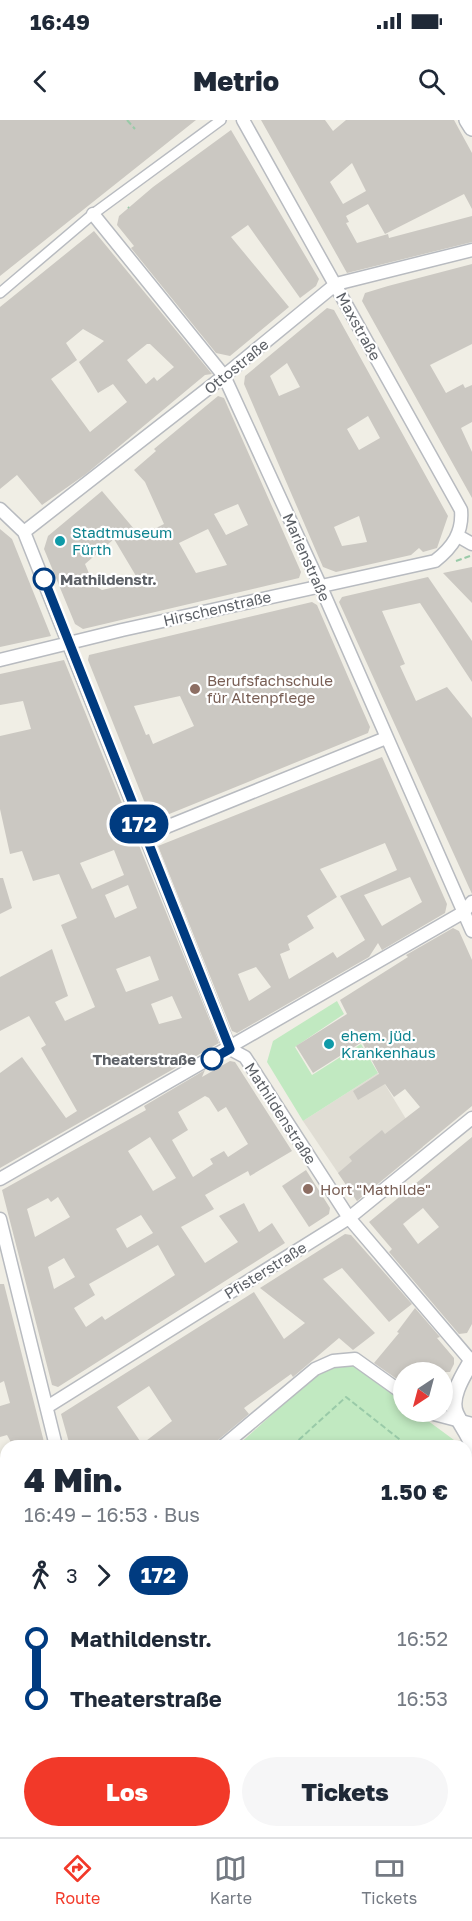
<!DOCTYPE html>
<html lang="de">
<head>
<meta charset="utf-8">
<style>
  body { margin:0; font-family:"Golos Text",sans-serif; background:#f6f6f7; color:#1f2937; height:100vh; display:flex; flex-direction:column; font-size:22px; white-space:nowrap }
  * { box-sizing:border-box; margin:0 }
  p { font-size:20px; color:#747a83 }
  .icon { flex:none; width:33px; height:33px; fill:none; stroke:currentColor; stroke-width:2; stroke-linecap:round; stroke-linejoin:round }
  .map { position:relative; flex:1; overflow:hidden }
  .drawer { position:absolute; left:0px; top:1320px; width:472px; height:398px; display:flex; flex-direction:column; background:#fff; border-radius:18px 18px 0 0; box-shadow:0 3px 9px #0003 }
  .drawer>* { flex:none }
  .badge { padding:0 12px; border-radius:20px; font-size:21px; line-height:39px }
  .needle { width:39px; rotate:216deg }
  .fabs { position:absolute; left:393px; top:1242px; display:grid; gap:12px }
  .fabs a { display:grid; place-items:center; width:60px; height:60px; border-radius:50%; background:#fff; box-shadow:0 3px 9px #0003; font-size:30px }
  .map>.badge { position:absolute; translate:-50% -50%; box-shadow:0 0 0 3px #fff }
  .legs { display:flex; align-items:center; gap:9px; height:66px; padding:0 24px; font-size:20px }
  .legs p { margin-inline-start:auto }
  .overview { display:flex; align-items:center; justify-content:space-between; height:102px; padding:0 24px }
  h1 { font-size:33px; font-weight:800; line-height:45px }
  .primary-button { display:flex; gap:12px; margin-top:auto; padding:12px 24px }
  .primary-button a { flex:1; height:69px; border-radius:36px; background:#f23929; color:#fff; font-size:24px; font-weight:800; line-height:69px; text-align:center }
  .primary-button a+a { background:#f6f6f7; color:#1f2937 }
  ul { padding:0 24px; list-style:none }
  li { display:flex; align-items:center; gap:21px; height:60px; font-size:22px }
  li i { display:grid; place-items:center; width:9px; height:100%; margin:0 8px; background:currentColor }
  li i::after { content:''; width:15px; height:15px; margin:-8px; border:4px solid; border-radius:50%; background:#fff }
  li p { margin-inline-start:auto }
  li:first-child i { background:linear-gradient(#0000 50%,currentColor 0) }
  li:last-child i { background:linear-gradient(currentColor 50%,#0000 0) }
  .status { display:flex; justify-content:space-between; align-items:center; height:42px; padding:0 30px; background:#fff; direction:ltr }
  .status svg { height:16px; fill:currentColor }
  header { display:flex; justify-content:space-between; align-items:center; height:78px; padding:0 24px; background:#fff; font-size:27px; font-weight:800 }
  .tabs { display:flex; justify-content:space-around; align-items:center; height:84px; border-top:2px solid #e0e1e3; background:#fff; font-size:16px; color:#747a83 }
  .tabs a { display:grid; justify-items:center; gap:3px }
  .tabs .active { color:#f23929 }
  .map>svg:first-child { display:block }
</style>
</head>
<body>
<div class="status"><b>16:49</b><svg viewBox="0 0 49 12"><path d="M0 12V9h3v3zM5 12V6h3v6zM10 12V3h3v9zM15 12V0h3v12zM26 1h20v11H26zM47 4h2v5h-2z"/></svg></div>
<header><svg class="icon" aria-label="back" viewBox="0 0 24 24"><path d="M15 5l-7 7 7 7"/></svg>Metrio<svg class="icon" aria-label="search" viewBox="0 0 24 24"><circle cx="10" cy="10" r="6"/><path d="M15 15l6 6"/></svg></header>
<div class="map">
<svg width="472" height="1717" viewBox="0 0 472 1717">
  <rect width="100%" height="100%" fill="#f0eee5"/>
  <path fill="#e0ddd4" d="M 378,953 L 423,1027 L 357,1081 L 303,1001 Z"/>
  <path fill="#c1e9c1" d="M 337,881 L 344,894 L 295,927 L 312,955 L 361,924 L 378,953 L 303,1001 L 267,942 L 273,921 Z
    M 354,1243 L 403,1282 L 404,1292 L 416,1292 L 454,1320 L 454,1326 L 237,1326 L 318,1253 L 334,1246 Z
    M 6,1477 L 6,1712 L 30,1712 L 27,1717 L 0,1717 L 0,1479 Z
    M 472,1536 L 472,1582 L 467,1587 L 467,1545 Z
    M 472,1658 L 472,1717 L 308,1717 L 340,1712 L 466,1712 L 467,1663 Z"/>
  <path fill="#a6d9ff" d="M 472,1583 L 472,1658 L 467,1663 L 467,1587 Z
    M 176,1712 L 340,1712 L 308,1717 L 168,1717 Z"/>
  <path fill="#cbc8c2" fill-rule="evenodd" d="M 0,0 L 196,0 L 0,156 Z
    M 261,0 L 325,0 L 333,11 L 346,0 L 454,0 L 472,33 L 472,89 L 464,74 L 385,114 L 368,84 L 346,96 L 349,102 L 346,103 L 357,123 L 388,114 L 389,118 L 472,96 L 472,122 L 347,153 ZM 352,43 L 366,71 L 343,84 L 330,62 Z
    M 231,10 L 319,159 L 316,166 L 300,178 L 248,105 L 231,117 L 289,187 L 230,236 L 216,233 L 131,128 L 134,126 L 117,105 L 119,96 L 153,67 Z
    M 94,111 L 212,254 L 205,255 L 86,354 L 42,385 L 17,355 L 0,369 L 0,187 ZM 83,209 L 104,221 L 79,242 L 89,258 L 98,273 L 113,264 L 127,282 L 90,312 L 51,259 L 77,240 L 66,223 ZM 147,224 L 150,224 L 174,247 L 157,261 L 154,257 L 146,264 L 127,240 Z
    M 472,144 L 472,224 L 430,245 L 446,273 L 463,264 L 465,268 L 472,265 L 472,302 L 461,308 L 472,332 L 472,378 L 362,181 L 365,173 L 388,166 Z
    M 327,188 L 334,190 L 448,396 L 437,428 L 423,432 L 419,428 L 411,435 L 336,452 L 323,447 L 244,264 L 245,256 ZM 287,243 L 300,267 L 279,276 L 270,256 ZM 368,296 L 380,318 L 359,330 L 347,309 ZM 359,396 L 367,422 L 342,426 L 334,407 Z
    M 218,276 L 224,278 L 301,452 L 299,458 L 83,509 L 75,504 L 44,429 L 48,416 L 102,371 L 140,416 L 164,404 L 145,362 L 134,350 L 156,331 L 154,329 ZM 238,384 L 248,405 L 226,415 L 214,394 ZM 208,409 L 227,445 L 196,453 L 179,423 ZM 114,419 L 139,461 L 102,470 L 94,465 L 85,444 Z
    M 0,409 L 12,419 L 51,516 L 0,527 Z
    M 472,447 L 472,483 L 443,453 Z
    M 428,457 L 472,521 L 472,562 L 420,483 L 382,491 L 405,544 L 400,546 L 416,581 L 447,567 L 472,598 L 472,774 L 339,482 L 342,477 Z
    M 312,482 L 317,485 L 359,582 L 370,607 L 368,613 L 152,701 L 88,540 L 89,535 ZM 180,576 L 194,606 L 153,624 L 149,614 L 146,615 L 134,586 Z
    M 64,540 L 219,923 L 0,1048 L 0,953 L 22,937 L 66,998 L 77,991 L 41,928 L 46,925 L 29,896 L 0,911 L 0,857 L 52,829 L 68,876 L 55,882 L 65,901 L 95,887 L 61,805 L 77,798 L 59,754 L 33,761 L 22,731 L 10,734 L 0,689 L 0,616 L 31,609 L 23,581 L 0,585 L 0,554 ZM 114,730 L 124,755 L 92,769 L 80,743 ZM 128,765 L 137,788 L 115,798 L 105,775 ZM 150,836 L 159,860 L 126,872 L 116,849 ZM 172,876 L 182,898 L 159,904 L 151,884 Z
    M 382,637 L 447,784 L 445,793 L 382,830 L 378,823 L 369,837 L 237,913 L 232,911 L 158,726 ZM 385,723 L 397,750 L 340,776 L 365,820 L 337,838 L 333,832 L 289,859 L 280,834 L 290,830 L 288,824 L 314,808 L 307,796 L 337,777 L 320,749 ZM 410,757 L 422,782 L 382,806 L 364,775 ZM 256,847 L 271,867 L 249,881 L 238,854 Z
    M 0,758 L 3,758 L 12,788 L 0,794 Z
    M 453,808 L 459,811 L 472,840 L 472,986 L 357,1081 L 338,1053 L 352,1041 L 349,1037 L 382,1010 L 385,1014 L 420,987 L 405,969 L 394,977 L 385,964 L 358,980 L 353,971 L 379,954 L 362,922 L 313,953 L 296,926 L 347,894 L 340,880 L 408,837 L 406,835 Z
    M 230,941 L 235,942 L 292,1031 L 250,1056 L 248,1051 L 205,1075 L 214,1089 L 181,1107 L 205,1143 L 238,1122 L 219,1096 L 244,1083 L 259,1112 L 272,1103 L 285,1123 L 58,1267 L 52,1265 L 2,1070 L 146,990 L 144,986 L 205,950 L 202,957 ZM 205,976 L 209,978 L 218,992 L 226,987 L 248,1024 L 228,1037 L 224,1031 L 210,1039 L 213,1044 L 193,1057 L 172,1020 L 188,1010 L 178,992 ZM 150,1017 L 176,1058 L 153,1071 L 128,1031 ZM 58,1077 L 70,1097 L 35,1117 L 27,1089 L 48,1078 L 51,1082 ZM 141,1095 L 153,1113 L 127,1128 L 116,1109 ZM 158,1125 L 175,1155 L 105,1200 L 102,1196 L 86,1207 L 74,1188 L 95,1175 L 89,1164 ZM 64,1138 L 75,1157 L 54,1169 L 48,1147 Z
    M 472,1017 L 472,1204 L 467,1213 L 459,1214 L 389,1132 L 392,1129 L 369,1102 ZM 423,1088 L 439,1107 L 418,1124 L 403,1104 Z
    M 306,1050 L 330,1088 L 329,1094 L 309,1107 L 282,1066 Z
    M 345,1114 L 351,1115 L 412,1184 L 389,1202 L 342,1148 L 323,1159 L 375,1213 L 353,1230 L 339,1218 L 293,1257 L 291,1254 L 244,1288 L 249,1294 L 218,1320 L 215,1326 L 70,1326 L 61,1294 L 254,1172 L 284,1219 L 305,1203 L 260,1168 ZM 149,1266 L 172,1301 L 142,1324 L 117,1287 Z
    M 0,1164 L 4,1164 L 45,1326 L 13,1326 L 7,1315 L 0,1317 L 0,1286 L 10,1283 L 4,1261 L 0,1263 Z
    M 415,1188 L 440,1217 L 437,1218 L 454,1238 L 454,1244 L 450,1252 L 404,1252 L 404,1264 L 374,1243 L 399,1213 L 397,1212 Z"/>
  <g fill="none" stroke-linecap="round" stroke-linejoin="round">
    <defs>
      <path id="service" d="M 89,1717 L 92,1712"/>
      <path id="pedestrian" d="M 0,173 L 93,94 L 221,0"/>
      <path id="minor" d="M 93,94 L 224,256 L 320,465 L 472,811
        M 0,389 L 24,412 L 230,929 L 245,937 L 349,1098 L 471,1241
        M 24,412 L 224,256 L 336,164 L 472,130
        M 458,416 L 472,424
        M 0,540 L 122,510 L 435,441 C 453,427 463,412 461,390 L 243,0
        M 144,716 L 386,618
        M 0,1059 L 464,792 L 472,782
        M 0,1099 L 56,1326
        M 47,1287 L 349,1098 L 472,998
        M 426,1292 L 472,1304
        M 223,1326 L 315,1249 L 333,1241 L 355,1239 L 404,1274
        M 0,1469 L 6,1468"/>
      <path id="tertiary" d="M 467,0 L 472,8
        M 472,1240 C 464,1254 448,1278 456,1294 C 461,1305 468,1313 472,1324
        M 466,1345 L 472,1329
        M 466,1446 L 472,1445
        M 40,1717 L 43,1712"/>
    </defs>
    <use href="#service" stroke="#b8bbc0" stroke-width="9"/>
    <use href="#pedestrian" stroke="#b8bbc0" stroke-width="12"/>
    <use href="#minor" stroke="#b8bbc0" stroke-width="15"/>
    <use href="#tertiary" stroke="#b8bbc0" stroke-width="18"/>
    <path stroke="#99caa8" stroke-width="2" stroke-dasharray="6 3" stroke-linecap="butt" d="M 127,0 L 135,9
      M 128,87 L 129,88
      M 456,441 L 470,436
      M 292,1326 L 346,1277 L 408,1326
      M 0,1488 L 6,1487
      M 466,1528 L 472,1519
      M 0,1570 L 6,1579
      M 0,1684 L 6,1681
      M 466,1690 L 472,1685
      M 117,1717 L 131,1712
      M 420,1717 L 432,1712"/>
    <use href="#service" stroke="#fff" stroke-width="6"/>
    <use href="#pedestrian" stroke="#fff" stroke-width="9"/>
    <use href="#minor" stroke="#fff" stroke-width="12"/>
    <use href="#tertiary" stroke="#fff" stroke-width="15"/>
  </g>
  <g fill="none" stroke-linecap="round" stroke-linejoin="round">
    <defs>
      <path id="line-1" d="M 44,459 L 230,929 L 212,939"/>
    </defs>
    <use href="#line-1" stroke="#fff" stroke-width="14"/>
    <use href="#line-1" stroke="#003b80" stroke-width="9"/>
  </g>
  <g fill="#0f9aa8" stroke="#fff" stroke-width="2">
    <circle cx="60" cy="421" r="6"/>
    <circle cx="329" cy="924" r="6"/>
  </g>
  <g fill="#fff" stroke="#003b80" stroke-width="3">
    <circle cx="44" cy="459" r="10"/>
    <circle cx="212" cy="939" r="10"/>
  </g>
  <g fill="#8d6e63" stroke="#fff" stroke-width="2">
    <circle cx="195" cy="569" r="6"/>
    <circle cx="308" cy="1069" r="6"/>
  </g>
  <g text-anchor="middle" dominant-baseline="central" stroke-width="4.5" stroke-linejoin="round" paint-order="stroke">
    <g font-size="15" fill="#5d6167" stroke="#fff">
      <text transform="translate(359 206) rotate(61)">Maxstraße</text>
      <text transform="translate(236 246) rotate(-39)">Ottostraße</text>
      <text transform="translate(307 437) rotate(66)">Marienstraße</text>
      <text transform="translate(217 488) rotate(-13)">Hirschenstraße</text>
      <text transform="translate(281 993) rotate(57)">Mathildenstraße</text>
      <text transform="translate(265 1150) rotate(-32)">Pfisterstraße</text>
    </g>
    <g font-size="15" fill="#0d838f" stroke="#fff" text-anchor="start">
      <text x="72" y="412">Stadtmuseum<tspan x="72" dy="17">Fürth</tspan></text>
      <text x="341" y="915">ehem. jüd.<tspan x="341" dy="17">Krankenhaus</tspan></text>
    </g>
    <g font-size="15" font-weight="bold" fill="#5d6167" stroke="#fff" text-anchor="start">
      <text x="60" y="459">Mathildenstr.</text>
      <text x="196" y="939" text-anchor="end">Theaterstraße</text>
    </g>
    <g font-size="15" fill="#785e54" stroke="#fff" text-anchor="start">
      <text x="207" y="560">Berufsfachschule<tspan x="207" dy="17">für Altenpflege</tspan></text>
      <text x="320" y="1069">Hort "Mathilde"</text>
    </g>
  </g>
</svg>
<div class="fabs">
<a><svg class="needle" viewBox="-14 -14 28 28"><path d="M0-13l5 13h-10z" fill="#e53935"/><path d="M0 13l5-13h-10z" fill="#747a83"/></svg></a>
</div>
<b class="badge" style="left:139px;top:704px;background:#003b80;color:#fff">172</b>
<section class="drawer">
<div class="overview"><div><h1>4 Min.</h1><p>16:49 – 16:53 · Bus</p></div><b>1.50 €</b></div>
<div class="legs"><svg class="icon" aria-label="walk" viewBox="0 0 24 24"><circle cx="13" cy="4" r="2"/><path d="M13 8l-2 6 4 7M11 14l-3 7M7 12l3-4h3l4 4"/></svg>3<svg class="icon" aria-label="forward" viewBox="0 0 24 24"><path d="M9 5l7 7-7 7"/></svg><b class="badge" style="background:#003b80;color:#fff">172</b></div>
<ul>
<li><i style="color:#003b80"></i><b>Mathildenstr.</b><p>16:52</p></li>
<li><i style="color:#003b80"></i><b>Theaterstraße</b><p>16:53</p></li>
</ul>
<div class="primary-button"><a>Los</a><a>Tickets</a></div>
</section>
</div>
<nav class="tabs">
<a class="active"><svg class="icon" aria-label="directions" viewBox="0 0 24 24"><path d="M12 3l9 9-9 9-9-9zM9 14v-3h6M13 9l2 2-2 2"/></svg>Route</a>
<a><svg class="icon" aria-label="map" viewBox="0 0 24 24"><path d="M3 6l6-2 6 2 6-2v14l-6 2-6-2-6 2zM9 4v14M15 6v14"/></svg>Karte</a>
<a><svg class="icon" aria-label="tickets" viewBox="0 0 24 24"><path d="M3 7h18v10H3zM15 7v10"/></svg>Tickets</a>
</nav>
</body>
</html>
